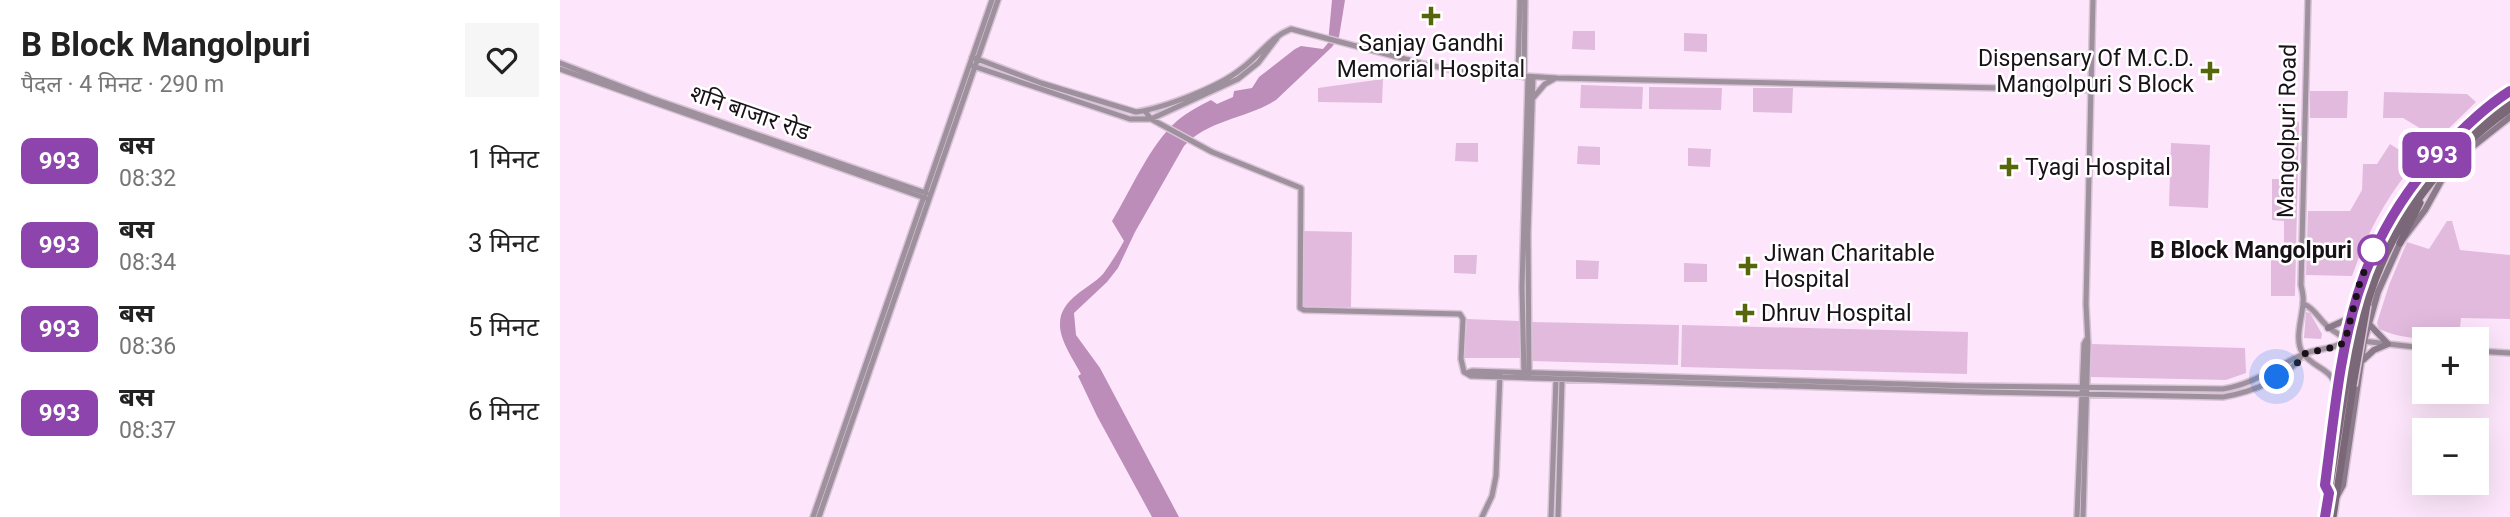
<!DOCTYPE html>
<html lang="hi">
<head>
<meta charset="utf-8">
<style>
  body { margin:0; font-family:Roboto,"Noto Sans Devanagari",sans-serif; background:#f6f6f6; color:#222; height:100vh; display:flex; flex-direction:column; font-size:26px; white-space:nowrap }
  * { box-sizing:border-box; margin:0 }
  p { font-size:23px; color:#767676 }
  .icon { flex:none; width:38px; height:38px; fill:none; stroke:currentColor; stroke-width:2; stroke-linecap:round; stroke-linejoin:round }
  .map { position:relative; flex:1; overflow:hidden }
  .sheet { display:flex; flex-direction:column; background:#fff; width:560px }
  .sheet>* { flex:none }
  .badge { padding:0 14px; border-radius:10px; font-size:24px; line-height:46px }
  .fabs { position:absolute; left:1852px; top:327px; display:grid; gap:14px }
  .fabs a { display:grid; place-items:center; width:77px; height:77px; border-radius:0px; background:#fff; box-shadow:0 7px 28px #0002; font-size:35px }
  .you { position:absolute; width:35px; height:35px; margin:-18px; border:5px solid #fff; border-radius:50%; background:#1a73e8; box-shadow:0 0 0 10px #1a73e833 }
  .map>.badge { position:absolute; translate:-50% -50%; box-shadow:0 0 0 4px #fff }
  .round { display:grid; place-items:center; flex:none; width:74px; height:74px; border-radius:0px; background:#f6f6f6 }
  .headline { display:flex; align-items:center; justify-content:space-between; height:119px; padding:0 21px }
  h1 { font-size:33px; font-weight:700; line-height:52px }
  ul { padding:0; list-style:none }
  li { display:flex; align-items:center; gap:21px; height:84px; padding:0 21px }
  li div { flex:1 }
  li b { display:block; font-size:26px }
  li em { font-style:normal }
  li .badge { min-width:77px; font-weight:700; text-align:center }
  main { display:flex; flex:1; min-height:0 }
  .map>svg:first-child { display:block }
</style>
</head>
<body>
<main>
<section class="sheet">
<div class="headline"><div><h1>B Block Mangolpuri</h1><p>पैदल · 4 मिनट · 290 m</p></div><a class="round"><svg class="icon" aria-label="heart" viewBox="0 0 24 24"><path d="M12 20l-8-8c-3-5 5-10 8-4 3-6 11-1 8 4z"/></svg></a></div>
<ul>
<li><span class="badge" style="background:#8e44ad;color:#fff">993</span><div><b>बस</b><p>08:32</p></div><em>1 मिनट</em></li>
<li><span class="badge" style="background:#8e44ad;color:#fff">993</span><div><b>बस</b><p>08:34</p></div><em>3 मिनट</em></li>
<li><span class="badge" style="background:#8e44ad;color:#fff">993</span><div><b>बस</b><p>08:36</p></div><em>5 मिनट</em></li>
<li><span class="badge" style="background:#8e44ad;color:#fff">993</span><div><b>बस</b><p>08:37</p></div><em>6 मिनट</em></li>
</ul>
</section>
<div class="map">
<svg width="1950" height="517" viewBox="0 0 1950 517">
  <rect width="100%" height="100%" fill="#fde6fb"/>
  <path fill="#e1bade" d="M 1013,31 L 1035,31 L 1035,50 L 1012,49 Z
    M 1124,33 L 1147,34 L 1147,52 L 1124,51 Z
    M 823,79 L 822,103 L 758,102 L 758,88 Z
    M 1021,85 L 1083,87 L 1082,109 L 1020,108 Z
    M 1089,87 L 1162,88 L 1161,110 L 1089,109 Z
    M 1193,88 L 1233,88 L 1232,113 L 1193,112 Z
    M 1750,91 L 1788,91 L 1787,118 L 1750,118 Z
    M 1824,92 L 1907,94 L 1916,102 L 1878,139 L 1843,118 L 1823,118 Z
    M 1728,121 L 1739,122 L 1735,296 L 1711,296 L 1711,256 L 1724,256 L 1724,221 L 1712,220 L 1712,179 L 1727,179 Z
    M 896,143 L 918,143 L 918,162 L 895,161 Z
    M 1611,143 L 1650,145 L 1648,208 L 1609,206 Z
    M 1830,144 L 1857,161 C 1827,195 1807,233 1792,276 L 1746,275 L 1748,211 L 1790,211 L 1802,190 L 1803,164 L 1817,164 Z
    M 1018,146 L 1040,147 L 1040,165 L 1017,164 Z
    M 1128,148 L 1151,149 L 1150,167 L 1128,166 Z
    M 1887,221 L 1892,221 L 1900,250 L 1950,255 L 1950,319 L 1901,318 L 1899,339 C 1874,340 1842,340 1819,329 L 1817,323 L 1829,285 L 1847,242 L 1869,249 Z
    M 743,231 L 792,232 L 791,307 L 742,307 Z
    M 894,255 L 917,255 L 916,274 L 894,273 Z
    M 1016,260 L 1039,261 L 1038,279 L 1016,279 Z
    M 1124,263 L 1147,264 L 1147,282 L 1124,282 Z
    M 1746,312 L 1750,313 L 1762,334 L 1761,339 L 1744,338 Z
    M 907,319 L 960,321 L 960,358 L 904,358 Z
    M 971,322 L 1119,325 L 1118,365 L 970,361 Z
    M 1122,325 L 1408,332 L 1407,374 L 1121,367 Z
    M 1531,344 L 1685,348 L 1686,373 L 1666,380 L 1531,377 Z"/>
  <path fill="#bc8db8" d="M 772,0 L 785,0 L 779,37 L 772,47 L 716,100 C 688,118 647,120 624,146 L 575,232 L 558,268 L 547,282 L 514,313 L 516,335 L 540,368 L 619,517 L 592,517 L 537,416 L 518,376 L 521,374 C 514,360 499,340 500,323 C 501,298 529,289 543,274 C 551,263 558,252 564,241 L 552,221 C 571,190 590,144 618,120 C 628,112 639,106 651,100 L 657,104 L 673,97 L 674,91 L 692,88 L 699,77 L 735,49 L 741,46 L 763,49 L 768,43 Z"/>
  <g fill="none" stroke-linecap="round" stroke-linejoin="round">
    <defs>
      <path id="secondary" d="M 1748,0 L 1741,285 C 1742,290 1744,297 1743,302 C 1743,316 1734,338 1742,352 C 1752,368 1772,368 1776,387
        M 412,57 L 481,83 L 576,112 C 604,108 659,87 681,69 C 699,56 710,37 731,29 L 864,64 L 909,73 L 997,78 L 1531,90
        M 0,63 L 91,98 L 366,193
        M 413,66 L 570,119 L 591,119 L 678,79 L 698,63 L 717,38
        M 0,69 L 365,198
        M 958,76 L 960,0
        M 964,77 L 965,0
        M 973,98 L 985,84 L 994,79
        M 585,111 L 591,119 L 652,152 L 741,188 L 740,308 L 744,310 L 900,314 L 903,319 L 901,359 L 904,372 L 911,376 L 1423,392 L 1663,397 C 1692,392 1727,379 1743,354
        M 1744,304 C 1756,309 1760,322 1771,329 C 1777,334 1781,334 1785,341
        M 1802,341 L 1864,348
        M 1916,351 L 1950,353
        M 906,373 L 912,371 L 1408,386 L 1663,389 C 1695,384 1716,366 1744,354 C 1757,348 1774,350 1785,341
        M 964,375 L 962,287 L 968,77
        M 969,375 L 968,234 L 973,77
        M 253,517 L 432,0
        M 259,517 L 438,0
        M 922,517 L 932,496 L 936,476 L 940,374
        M 991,517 L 996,379
        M 998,517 L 1002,380
        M 1517,517 L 1524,344 L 1526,340
        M 1523,517 L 1528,344 L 1526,304 L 1533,0"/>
      <path id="primary" d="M 1768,328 L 1790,318
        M 1803,360 L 1814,350 L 1828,344 L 1809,324
        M 1769,493 L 1765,485 C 1782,356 1786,256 1878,155 C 1900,131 1923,108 1950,91
        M 1777,496 L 1783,485 L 1804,341 L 1818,292 L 1840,243 L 1865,210 L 1881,181 L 1911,148 L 1950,117"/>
      <path id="highway" d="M 1840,243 L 1860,203
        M 1801,303 C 1826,216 1877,153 1950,101
        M 1807,305 C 1830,225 1882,157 1950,109
        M 1765,517 L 1786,385
        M 1773,517 L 1793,386"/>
    </defs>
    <use href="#secondary" stroke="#d9c4d7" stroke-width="8"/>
    <use href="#primary" stroke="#d9c4d7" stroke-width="9"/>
    <use href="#highway" stroke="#d9c4d7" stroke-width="10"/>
    <use href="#secondary" stroke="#9e909d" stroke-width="5"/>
    <use href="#primary" stroke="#8b7a89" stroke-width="6"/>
    <use href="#highway" stroke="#7a6778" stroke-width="7"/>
    <defs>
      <path id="highway-bridge" d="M 1786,385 L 1801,303
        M 1793,386 L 1807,305"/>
    </defs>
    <use href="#highway-bridge" stroke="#d9c4d7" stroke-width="10" stroke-linecap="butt"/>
    <use href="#highway-bridge" stroke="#7a6778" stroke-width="7"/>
  </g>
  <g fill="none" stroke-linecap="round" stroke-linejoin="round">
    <defs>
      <path id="line" d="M 1765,517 L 1769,493 L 1765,485 C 1782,356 1786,256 1878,155 C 1900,131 1923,108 1950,91"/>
    </defs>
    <use href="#line" stroke="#fff" stroke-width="16"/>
    <use href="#line" stroke="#8e44ad" stroke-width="10"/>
    <path stroke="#191118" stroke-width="7" stroke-dasharray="0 12.6" d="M 1717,377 L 1736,365 L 1743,354 L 1779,346 L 1785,341 L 1800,282 L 1813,250"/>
  </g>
  <g fill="#57650b" stroke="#fff" stroke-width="2.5">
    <path d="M867.5 5.5h7v7h7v7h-7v7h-7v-7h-7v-7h7z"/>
    <path d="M1646.5 60.5h7v7h7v7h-7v7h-7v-7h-7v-7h7z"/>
    <path d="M1445.5 156.5h7v7h7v7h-7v7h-7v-7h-7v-7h7z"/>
    <path d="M1184.5 255.5h7v7h7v7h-7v7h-7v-7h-7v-7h7z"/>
    <path d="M1181.5 302.5h7v7h7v7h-7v7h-7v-7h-7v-7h7z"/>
  </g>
  <circle fill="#fff" stroke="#8e44ad" stroke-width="3.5" cx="1813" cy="250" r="14"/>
  <g text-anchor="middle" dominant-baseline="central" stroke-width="5" stroke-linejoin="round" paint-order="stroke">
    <g font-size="23" fill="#191118" stroke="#fff" text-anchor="start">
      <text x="871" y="43" text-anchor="middle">Sanjay Gandhi<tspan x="871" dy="26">Memorial Hospital</tspan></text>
      <text x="1634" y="58" text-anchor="end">Dispensary Of M.C.D.<tspan x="1634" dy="26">Mangolpuri S Block</tspan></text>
      <text x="1465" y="167">Tyagi Hospital</text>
      <text x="1204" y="253">Jiwan Charitable<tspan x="1204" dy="26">Hospital</tspan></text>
      <text x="1201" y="313">Dhruv Hospital</text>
    </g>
    <g font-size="23" fill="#191118" stroke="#fff">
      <text transform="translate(190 113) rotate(19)">शनि बाजार रोड</text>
      <text transform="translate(1727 131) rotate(-89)">Mangolpuri Road</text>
    </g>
    <g font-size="23" font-weight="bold" fill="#191118" stroke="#fff" text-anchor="end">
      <text x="1792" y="250">B Block Mangolpuri</text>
    </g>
  </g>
</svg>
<div class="fabs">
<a>+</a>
<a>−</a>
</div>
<div class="you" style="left:1717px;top:377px"></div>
<b class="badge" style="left:1877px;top:155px;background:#8e44ad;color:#fff">993</b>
</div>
</main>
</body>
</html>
